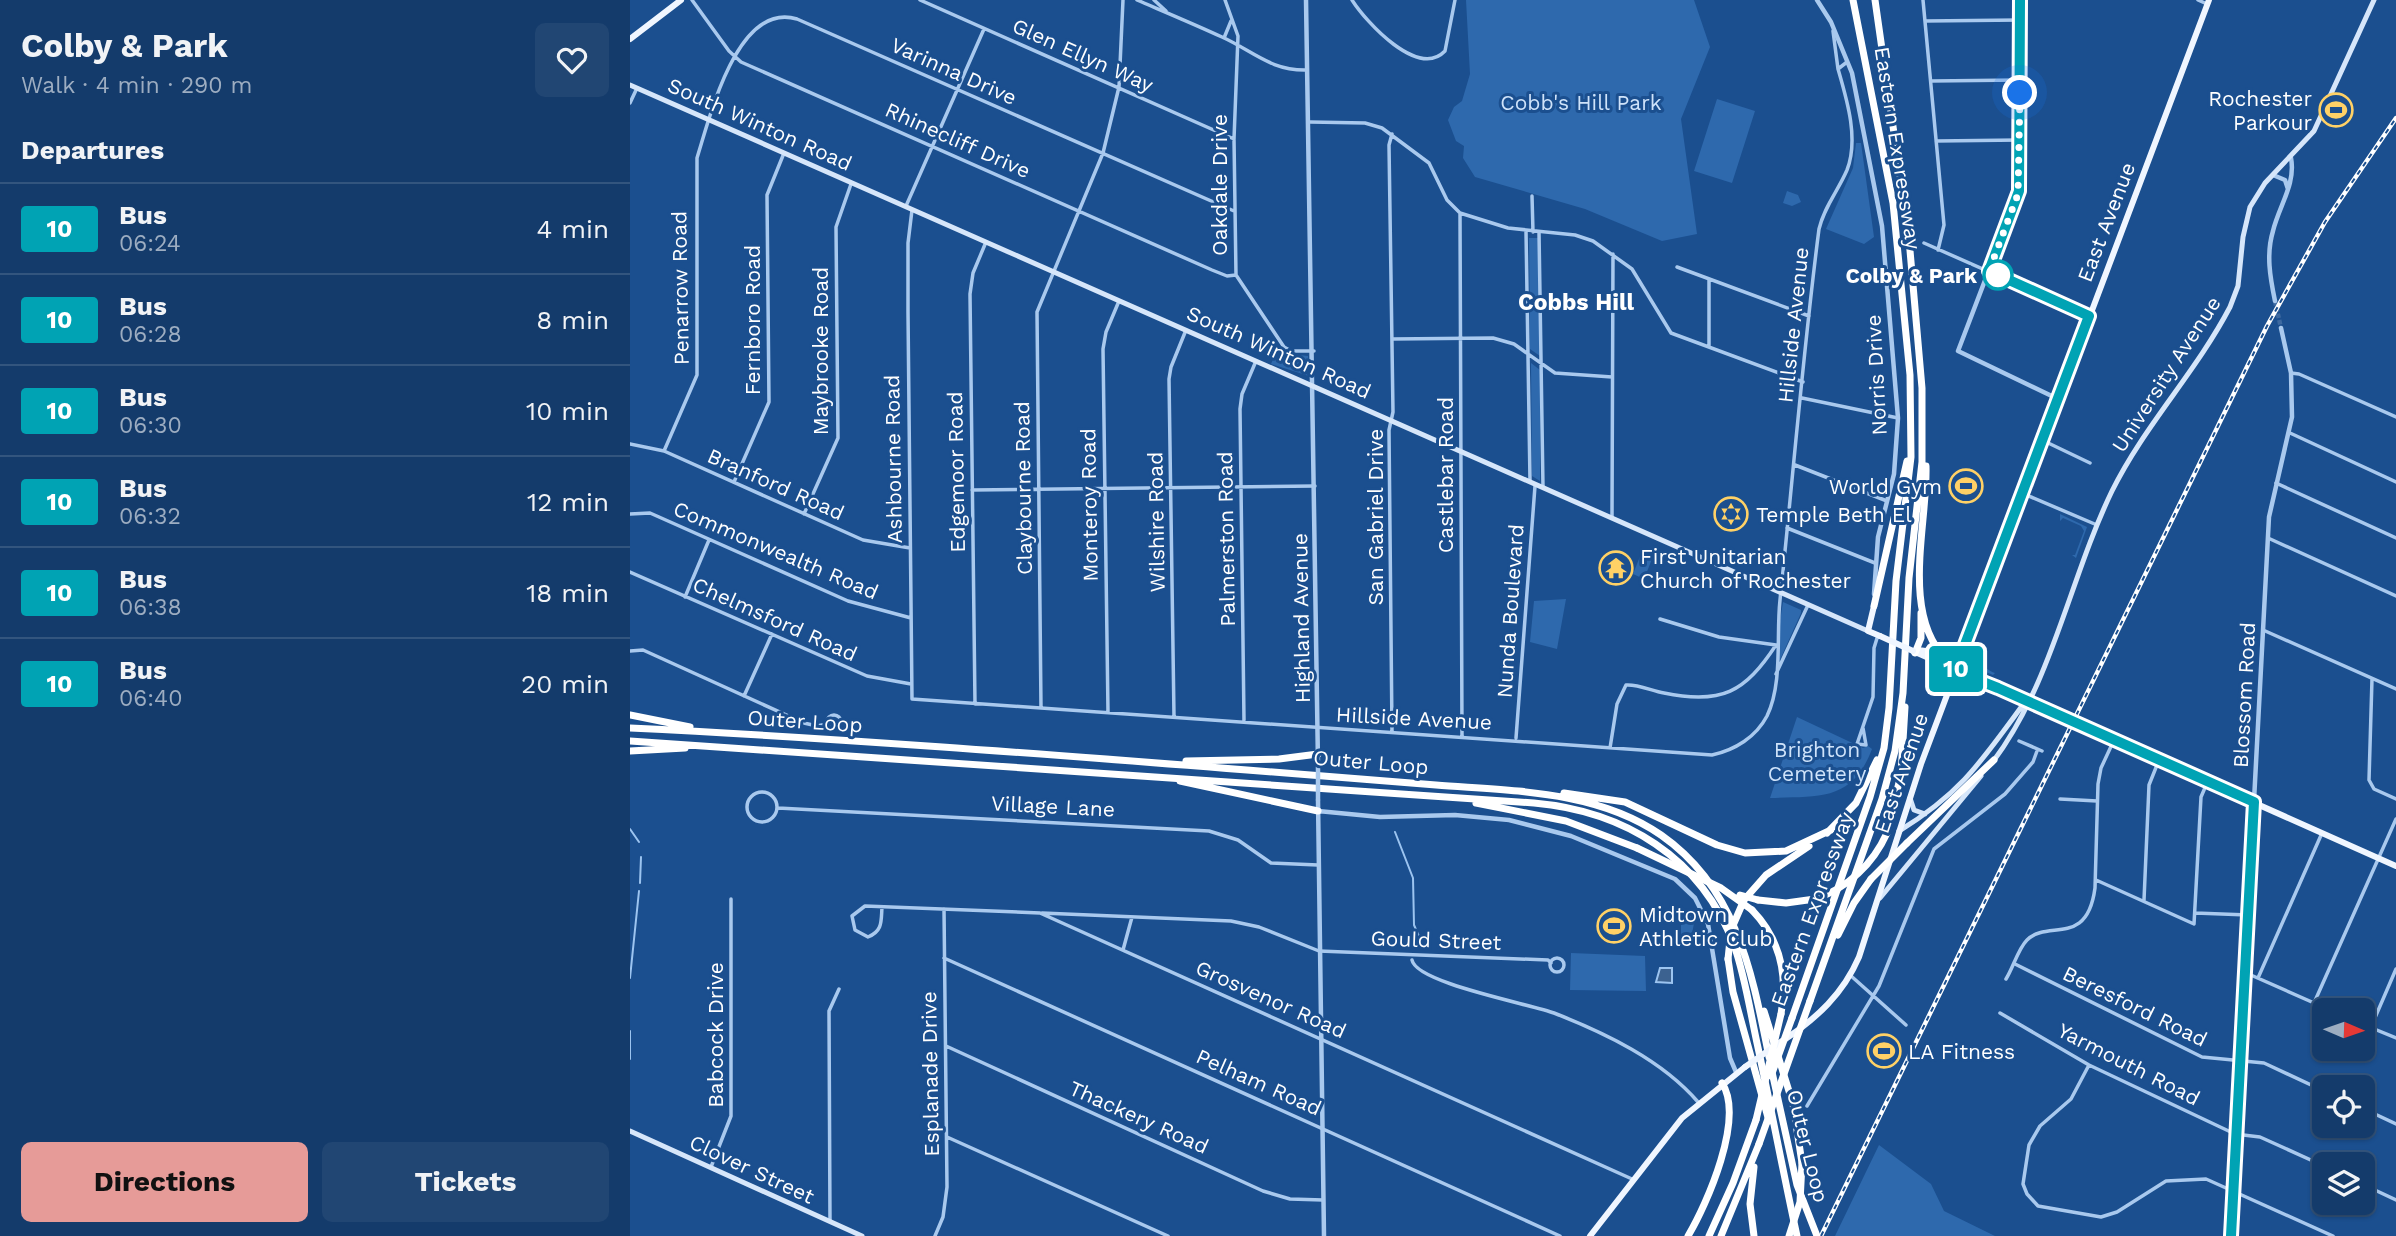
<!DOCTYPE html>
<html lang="en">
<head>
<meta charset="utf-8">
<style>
  body { margin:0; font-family:"Work Sans",sans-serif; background:#214673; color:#f1f3f6; height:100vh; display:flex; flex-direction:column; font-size:26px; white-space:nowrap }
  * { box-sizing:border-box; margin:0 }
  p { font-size:23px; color:#9dadc1 }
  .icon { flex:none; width:38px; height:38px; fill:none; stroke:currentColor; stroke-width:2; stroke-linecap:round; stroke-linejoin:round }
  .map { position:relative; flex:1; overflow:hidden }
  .panel { display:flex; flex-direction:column; background:#143b6b; width:630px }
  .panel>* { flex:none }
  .badge { padding:0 14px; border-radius:5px; font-size:24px; line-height:46px }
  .needle { width:46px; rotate:92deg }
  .tools { position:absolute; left:1682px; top:998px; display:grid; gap:14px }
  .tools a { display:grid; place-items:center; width:63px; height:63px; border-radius:10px; background:#143b6b; box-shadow:0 2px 5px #0004,0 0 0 2px #33557e; font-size:35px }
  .you { position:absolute; width:35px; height:35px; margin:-18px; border:5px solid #fff; border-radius:50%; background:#1a73e8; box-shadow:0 0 0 10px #1a73e833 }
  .map>.badge { position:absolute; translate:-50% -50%; box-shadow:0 0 0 4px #fff }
  h2 { padding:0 21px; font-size:26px; line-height:63px }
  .round { display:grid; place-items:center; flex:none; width:74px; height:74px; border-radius:10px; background:#214673 }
  .summary { display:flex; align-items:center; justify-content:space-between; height:119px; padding:0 21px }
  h1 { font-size:33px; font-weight:700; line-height:52px }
  .action { display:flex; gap:14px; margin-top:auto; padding:14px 21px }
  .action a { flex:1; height:80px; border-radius:10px; background:#e69b98; color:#111; font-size:28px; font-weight:700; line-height:80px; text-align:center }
  .action a+a { background:#214673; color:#f1f3f6 }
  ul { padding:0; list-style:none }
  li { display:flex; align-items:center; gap:21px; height:91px; padding:0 21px; border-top:2px solid #33557e }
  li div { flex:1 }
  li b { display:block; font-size:26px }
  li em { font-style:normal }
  li .badge { min-width:77px; font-weight:700; text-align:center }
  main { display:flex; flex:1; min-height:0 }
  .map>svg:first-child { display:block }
</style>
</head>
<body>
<main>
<section class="panel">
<div class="summary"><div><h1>Colby &amp; Park</h1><p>Walk · 4 min · 290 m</p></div><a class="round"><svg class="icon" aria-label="heart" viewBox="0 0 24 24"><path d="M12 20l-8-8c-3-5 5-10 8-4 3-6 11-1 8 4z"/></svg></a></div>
<h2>Departures</h2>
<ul>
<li><span class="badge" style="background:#00a3b4;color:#fff">10</span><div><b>Bus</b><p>06:24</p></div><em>4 min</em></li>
<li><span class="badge" style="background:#00a3b4;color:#fff">10</span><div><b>Bus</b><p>06:28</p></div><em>8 min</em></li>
<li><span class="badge" style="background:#00a3b4;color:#fff">10</span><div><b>Bus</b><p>06:30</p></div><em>10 min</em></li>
<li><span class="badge" style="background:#00a3b4;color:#fff">10</span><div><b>Bus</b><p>06:32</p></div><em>12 min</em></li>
<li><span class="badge" style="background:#00a3b4;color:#fff">10</span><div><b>Bus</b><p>06:38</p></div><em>18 min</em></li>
<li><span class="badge" style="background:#00a3b4;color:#fff">10</span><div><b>Bus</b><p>06:40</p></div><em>20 min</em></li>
</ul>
<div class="action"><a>Directions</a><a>Tickets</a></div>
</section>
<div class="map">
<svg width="1766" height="1236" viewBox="0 0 1766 1236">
  <rect width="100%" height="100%" fill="#1b4f8f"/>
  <path fill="#2e69ad" d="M 836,0 L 1064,0 L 1080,47 L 1051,119 L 1067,234 L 1032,241 L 955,209 L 845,177 L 833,158 L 834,146 L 826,141 L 818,120 L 824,107 L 832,101 L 840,74 Z
    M 1087,99 L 1125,111 L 1102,183 L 1064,171 Z
    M 1226,143 L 1231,143 L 1244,237 L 1234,244 L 1196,229 L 1223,168 Z
    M 1157,191 L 1168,195 L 1171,202 L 1162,206 L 1153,203 Z
    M 899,238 L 908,238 L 910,356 L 900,349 Z
    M 649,346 L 659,354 L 678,356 L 679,376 L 641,364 Z
    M 901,363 L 910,370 L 910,481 L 902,476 Z
    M 1430,514 L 1457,527 L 1446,558 L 1442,555 L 1445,555 L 1454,531 L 1451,526 L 1433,518 L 1430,521 Z
    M 1011,554 L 1022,559 L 1014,579 L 1003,574 Z
    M 936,599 L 927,649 L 900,642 L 904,601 Z
    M 1153,602 L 1171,610 L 1171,613 L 1149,662 L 1148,634 Z
    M 1342,646 C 1343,655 1353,669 1365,673 L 1363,675 L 1337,664 Z
    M 1167,717 L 1233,748 L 1238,746 L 1242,749 C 1222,802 1189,796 1140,798 Z
    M 1048,915 L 1061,916 L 1061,922 L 1064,923 L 1060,945 L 1047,945 L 1047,937 L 1051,937 L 1051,922 L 1048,922 Z
    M 941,953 L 1015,956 L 1016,991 L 940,990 Z
    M 1249,1145 L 1301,1184 L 1314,1211 L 1365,1236 L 1205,1236 Z"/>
  <path fill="#3c6290" stroke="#9cc4f0" stroke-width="2" d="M 1030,968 L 1042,968 L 1042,983 L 1026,982 Z"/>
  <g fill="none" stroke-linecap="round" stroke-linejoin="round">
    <path stroke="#9cc4f0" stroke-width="2" d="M 0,829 L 9,842
      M 765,832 L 783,878 L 784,925 L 791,941
      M 10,883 L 11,857
      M 0,978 L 9,891
      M 0,1031 L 0,1059"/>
    <path stroke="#3d69a0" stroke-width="4.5" stroke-dasharray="4.5 2" stroke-linecap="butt" d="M 1645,301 L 1651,328"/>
    <path stroke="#3d69a0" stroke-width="6" stroke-dasharray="6 3" stroke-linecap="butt" d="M 1438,720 L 1454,727"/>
    <path stroke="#a9c9ee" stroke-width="3.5" d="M 62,0 L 99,51 L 111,62 L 582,270 L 597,276 L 606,275
      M 290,0 L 604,139
      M 507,0 C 535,12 564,24 592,37 C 623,51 641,71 677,70
      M 524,0 L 536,11
      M 595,0 L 608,36 L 604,139 L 606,275 L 654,347 L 661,351 L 684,351
      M 722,0 C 736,22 788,79 815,51 L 825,0
      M 1293,0 L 1314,225 L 1308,250
      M 1568,0 L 1577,4
      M 1295,21 L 1390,20
      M 1203,31 L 1208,69
      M 594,38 L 601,21
      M 1301,81 L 1390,80
      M 0,103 L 7,88
      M 680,122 L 735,123 L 752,128 L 799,163 L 817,200 L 830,213 L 878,228 L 945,235 L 963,241 L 1002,269 L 1041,333 L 1173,382
      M 1306,141 L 1390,140
      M 902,196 L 903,232
      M 276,206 L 354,29
      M 282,210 L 278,243 L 278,312 L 282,699 L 1082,755 C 1105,750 1126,737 1137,716 C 1153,683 1146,636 1150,600 C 1163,477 1173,352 1189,229 C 1194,207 1208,191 1217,170 C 1229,139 1217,100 1208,69 L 1217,62
      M 830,213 L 832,736
      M 896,231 L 900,481
      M 909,232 L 913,487
      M 1294,243 L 1459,316
      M 1047,267 L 1179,316
      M 762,339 L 863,338 L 884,344 L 925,373 L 982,377
      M 1079,347 L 1079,280
      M 1661,373 L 1669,374 L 1766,417
      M 1172,398 L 1268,418
      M 1660,433 L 1766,482
      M 1414,441 L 1460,463
      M 0,444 L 34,451 L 233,540 L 280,548
      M 34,451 L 67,375 L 67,158 C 80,117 107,1 167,19 L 604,211
      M 1165,465 L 1257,501
      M 104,482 L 139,402 L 137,195 L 154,153
      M 1646,483 L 1766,538
      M 342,490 L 685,486
      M 1394,494 L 1467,525
      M 0,514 L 20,513 L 218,601 L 281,618
      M 174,514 L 208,438 L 206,227 L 221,184
      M 982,517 L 983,254
      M 1157,528 L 1245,563
      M 1638,538 L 1766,596
      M 0,572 L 237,676 L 281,684
      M 55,597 L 79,540
      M 1633,630 L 1766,689
      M 0,651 L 13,650 L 174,723 L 187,726 L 197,724
      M 1146,674 L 1178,605
      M 1742,679 L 1739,780 L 1744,789 L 1766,799
      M 114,696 L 142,634
      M 345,704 L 340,294 L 343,273 L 356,242
      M 411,708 L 407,312 L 473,153 L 489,87 L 493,0
      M 478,712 L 473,349 L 476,332 L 489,301
      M197 722a7 7 0 1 1 14 0a7 7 0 1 1-14 0Z
      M 544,716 L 539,379 L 541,367 L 556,330
      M 614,720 L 610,409 L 612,394 L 626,361
      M 1233,728 L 1236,745 L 1227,744 L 1243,697 L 1244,648 L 1248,635
      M 762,732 L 759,430 L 763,412 L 759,145 L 762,134
      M 886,738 L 905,486
      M 1389,741 L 1412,751
      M 980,748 L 987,704 L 996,685 C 1008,684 1022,691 1034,693 C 1092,705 1115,692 1146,645 L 1089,637 L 1030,619
      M117 807a15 15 0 1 1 30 0a15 15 0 1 1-30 0Z
      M 1430,799 L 1467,801
      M 148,808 L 579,831 L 608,840 L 641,863 L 688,865
      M 1466,880 L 1564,924 L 1571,797 L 1577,783
      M 1514,900 L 1519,785 L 1529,760
      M 252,907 C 251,921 253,931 238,937 L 225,930 L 222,916 L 235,906 L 410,913 L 1002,1179
      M 412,913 L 601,921 L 629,927 L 689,951 L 918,960 L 921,963
      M 1565,913 L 1618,915
      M 493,950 L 502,917
      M 314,958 L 930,1236
      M920 965a7 7 0 1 1 14 0a7 7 0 1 1-14 0Z
      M 782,960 C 786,983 900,1004 924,1013 C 975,1033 1032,1060 1068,1102
      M 1385,964 L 1572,1057 L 1634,1063 L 1694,1091
      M 1614,972 L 1700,1010
      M 1220,975 L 1276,1025
      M 1628,978 L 1692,833
      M 1376,979 C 1383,968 1388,949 1397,940 C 1418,919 1457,948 1465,888 L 1468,784 L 1471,768 L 1484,740
      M 1684,1003 L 1766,819
      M 1370,1013 L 1459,1065 L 1605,1134 L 1630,1137 L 1694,1166
      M 1732,1024 L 1766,1038
      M 1741,1027 L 1766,969
      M 316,1046 L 633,1191 L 660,1199 L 693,1200
      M 1459,1065 L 1441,1099 L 1410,1126 L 1399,1145 L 1393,1184 L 1397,1194 L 1408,1206 L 1471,1217 L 1487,1212 L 1536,1181 L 1576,1179 L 1703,1236
      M 1177,1106 L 1249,986 L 1304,849 L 1375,794 L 1403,762 L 1407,751
      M 1732,1108 L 1766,1124
      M 317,1137 L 538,1236
      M 81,1167 L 101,1116 L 101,899
      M 1732,1184 L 1766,1200
      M 200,1221 L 199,1011 L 209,989
      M 305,1236 L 313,1217 L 317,1187 L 314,909"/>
    <path stroke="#a9c9ee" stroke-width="4.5" d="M 676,0 L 688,764
      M 1187,0 L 1201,22 L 1222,73 L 1252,226 L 1268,418 L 1264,474 L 1248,537 L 1244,594
      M 1390,0 L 1388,194 L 1328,351 L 1428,399
      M 1643,175 L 1655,180 L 1658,189
      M 1645,301 C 1640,277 1636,254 1643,231 C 1649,206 1666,184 1661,158
      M 688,800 L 694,1236
      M 688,811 L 750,817 L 825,815 L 879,820 L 941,836 L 1045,879 L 1065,898 L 1078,924 L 1100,1058 L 1106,1072
      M 1601,1236 L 1639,517 L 1662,417 L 1661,373 L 1651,328"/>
    <path stroke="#d6e6fa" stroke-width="5" d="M 0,85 L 1238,631
      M 1362,763 C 1422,684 1439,580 1482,491 C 1514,426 1566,372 1600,307 L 1608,286 L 1613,237 L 1620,207 L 1635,183 L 1684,131 L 1744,0
      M 1280,798 L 1284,810 L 1295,814
      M 1269,831 C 1330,794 1351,762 1392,706 L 1399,702
      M 1250,898 L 1351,776
      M 0,1131 L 232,1236"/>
    <path stroke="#f0f6ff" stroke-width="6" d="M 0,39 L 51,0
      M 1244,606 L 1238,631 L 1250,636
      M 1283,651 L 1438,720
      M 1284,651 C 1299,646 1353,673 1363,685
      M 1454,727 L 1766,866
      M 1154,1040 C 1187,1018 1213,994 1229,957 L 1291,764 L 1579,0
      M 960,1236 L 1052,1118 L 1115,1067"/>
    <path stroke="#fff" stroke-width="7" d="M 1296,466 C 1298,523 1270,613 1316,659
      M 1244,606 L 1277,461
      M 1285,653 L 1291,638 L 1291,613
      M 0,715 L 60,727
      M 0,728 C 206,738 412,754 617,770 C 680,775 743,780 806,785 C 882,791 966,790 1031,835 C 1107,888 1122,972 1139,1057
      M 0,741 L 904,803 C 994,811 1071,857 1104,945 C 1115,976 1120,1011 1127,1043 C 1141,1107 1153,1172 1167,1236
      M 0,751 L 55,748
      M 556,761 L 649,759 L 688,754
      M 550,781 L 688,811
      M 934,793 L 995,802 L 1087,845 L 1115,853 L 1156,851 L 1201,830
      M 846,803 L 936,821 L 1007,848
      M 1197,833 L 1226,803 L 1247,760
      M 1257,833 L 1271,774 L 1275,707
      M 1277,843 L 1364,760
      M 1114,900 L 1136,875 L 1179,846
      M 1128,900 L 1156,903 L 1185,899
      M 1122,910 C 1150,939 1158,975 1151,1014
      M 1208,935 L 1224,903 L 1241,879
      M 1098,959 L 1103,992 L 1139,1121
      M 1180,1001 L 1252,799 L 1265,751 L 1273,693 L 1279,578 L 1292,462 L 1292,388 L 1279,239 L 1245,0
      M 1134,1011 L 1163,1104 L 1172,1163
      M 1162,1018 L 1240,797 L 1254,748 L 1259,708 L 1266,581 L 1281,457 L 1280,375 L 1263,203 L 1223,0
      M 1142,1072 L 1167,1185 L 1187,1236
      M 1058,1236 C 1077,1204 1115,1118 1092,1083
      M 1079,1236 L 1103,1183 L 1126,1120
      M 1091,1236 L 1129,1144
      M 1124,1236 L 1120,1204 L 1124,1167"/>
    <defs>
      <path id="rail" d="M 1191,1236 L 1637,326 L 1695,222 L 1766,118"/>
    </defs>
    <use href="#rail" stroke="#fff" stroke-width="4.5"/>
    <use href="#rail" stroke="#1b4f8f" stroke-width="2" stroke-dasharray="5" stroke-linecap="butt"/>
    <path stroke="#a9c9ee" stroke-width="4.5" d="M 688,764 L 688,800"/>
    <path stroke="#f0f6ff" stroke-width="6" d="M 1250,636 L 1283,651
      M 1115,1067 L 1152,1041"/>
    <path stroke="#fff" stroke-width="7" d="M 1007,848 L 1091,888 L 1122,910
      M 1241,879 L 1277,843
      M 1110,895 L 1128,900
      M 1185,899 C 1218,888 1243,864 1257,833
      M 1098,959 L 1101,930 L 1114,900
      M 1141,1076 L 1162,1018
      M 1126,1120 L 1151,1014
      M 1129,1144 L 1180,1001
      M 1159,1236 L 1170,1202 L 1172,1163"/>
  </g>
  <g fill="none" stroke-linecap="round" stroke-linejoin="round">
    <defs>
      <path id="line" d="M 1390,0 L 1389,191 L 1359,271 L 1459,316 L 1325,671 L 1368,688 L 1624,802 L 1601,1236"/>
    </defs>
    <use href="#line" stroke="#fff" stroke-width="16"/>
    <use href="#line" stroke="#00a3b4" stroke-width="10"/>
    <path stroke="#fff" stroke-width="7" stroke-dasharray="0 12.6" d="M 1368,275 L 1359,271 L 1388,194 L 1390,93"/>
  </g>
  <defs>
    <symbol id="stadium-ring" viewBox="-11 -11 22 22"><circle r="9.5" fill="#1b4f8f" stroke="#ffd166" stroke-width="1.5"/><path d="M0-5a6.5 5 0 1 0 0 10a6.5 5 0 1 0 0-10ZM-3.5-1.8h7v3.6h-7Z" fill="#ffd166"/></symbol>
    <symbol id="synagogue-ring" viewBox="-11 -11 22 22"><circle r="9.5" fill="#1b4f8f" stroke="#ffd166" stroke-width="1.5"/><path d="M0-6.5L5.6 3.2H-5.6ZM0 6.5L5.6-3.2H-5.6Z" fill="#ffd166"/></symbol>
    <symbol id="temple-ring" viewBox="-11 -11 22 22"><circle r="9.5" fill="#1b4f8f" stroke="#ffd166" stroke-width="1.5"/><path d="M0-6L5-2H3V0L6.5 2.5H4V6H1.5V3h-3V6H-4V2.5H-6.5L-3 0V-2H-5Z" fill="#ffd166"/></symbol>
  </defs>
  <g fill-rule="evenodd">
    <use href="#stadium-ring" x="1687" y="91" width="38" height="38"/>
    <use href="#stadium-ring" x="1317" y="467" width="38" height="38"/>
    <use href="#synagogue-ring" x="1082" y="495" width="38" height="38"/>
    <use href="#temple-ring" x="967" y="549" width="38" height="38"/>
    <use href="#stadium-ring" x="965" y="907" width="38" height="38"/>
    <use href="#stadium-ring" x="1235" y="1032" width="38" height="38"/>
  </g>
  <circle fill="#fff" stroke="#00a3b4" stroke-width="3.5" cx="1368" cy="275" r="14"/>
  <g text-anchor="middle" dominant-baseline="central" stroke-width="6" stroke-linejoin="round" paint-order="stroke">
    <g font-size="21" fill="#fff" stroke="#1b4f8f">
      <text transform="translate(453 55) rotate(24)">Glen Ellyn Way</text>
      <text transform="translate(324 71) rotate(24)">Varinna Drive</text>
      <text transform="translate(130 124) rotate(24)">South Winton Road</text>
      <text transform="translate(328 140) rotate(24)">Rhinecliff Drive</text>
      <text transform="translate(1268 148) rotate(81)">Eastern Expressway</text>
      <text transform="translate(589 185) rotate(-90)">Oakdale Drive</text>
      <text transform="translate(1476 222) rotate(-69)">East Avenue</text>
      <text transform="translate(50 288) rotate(-91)">Penarrow Road</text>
      <text transform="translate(122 320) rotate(-90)">Fernboro Road</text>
      <text transform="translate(1163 325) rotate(-84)">Hillside Avenue</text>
      <text transform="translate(190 351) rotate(-90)">Maybrooke Road</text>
      <text transform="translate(649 352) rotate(24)">South Winton Road</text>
      <text transform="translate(1536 374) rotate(-57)">University Avenue</text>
      <text transform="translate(1246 375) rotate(-93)">Norris Drive</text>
      <text transform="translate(263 459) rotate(-91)">Ashbourne Road</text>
      <text transform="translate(326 472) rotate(-91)">Edgemoor Road</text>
      <text transform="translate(815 475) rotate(-90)">Castlebar Road</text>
      <text transform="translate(146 484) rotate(24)">Branford Road</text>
      <text transform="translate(393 488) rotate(-91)">Claybourne Road</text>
      <text transform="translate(459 505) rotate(-91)">Monteroy Road</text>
      <text transform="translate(745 517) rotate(-90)">San Gabriel Drive</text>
      <text transform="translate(526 522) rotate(-91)">Wilshire Road</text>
      <text transform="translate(596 539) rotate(-91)">Palmerston Road</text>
      <text transform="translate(146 550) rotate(23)">Commonwealth Road</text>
      <text transform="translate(880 611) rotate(-86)">Nunda Boulevard</text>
      <text transform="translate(671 618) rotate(-91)">Highland Avenue</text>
      <text transform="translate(145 619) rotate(24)">Chelmsford Road</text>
      <text transform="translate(1614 695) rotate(-87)">Blossom Road</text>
      <text transform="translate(784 718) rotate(3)">Hillside Avenue</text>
      <text transform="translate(175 721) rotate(4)">Outer Loop</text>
      <text transform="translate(741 762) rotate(5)">Outer Loop</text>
      <text transform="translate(1271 773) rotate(-71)">East Avenue</text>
      <text transform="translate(423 806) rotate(3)">Village Lane</text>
      <text transform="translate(1182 909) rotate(-70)">Eastern Expressway</text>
      <text transform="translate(806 940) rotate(2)">Gould Street</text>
      <text transform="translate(641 999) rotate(24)">Grosvenor Road</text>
      <text transform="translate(1505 1006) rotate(26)">Beresford Road</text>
      <text transform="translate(85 1035) rotate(-90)">Babcock Drive</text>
      <text transform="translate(1499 1064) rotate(27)">Yarmouth Road</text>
      <text transform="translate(300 1074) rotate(-91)">Esplanade Drive</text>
      <text transform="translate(629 1082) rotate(24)">Pelham Road</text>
      <text transform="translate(509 1117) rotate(24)">Thackery Road</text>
      <text transform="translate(1178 1146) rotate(76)">Outer Loop</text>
      <text transform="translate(122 1169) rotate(25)">Clover Street</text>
    </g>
    <g font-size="21" fill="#fff" stroke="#1b4f8f" text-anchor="start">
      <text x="1682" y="98" text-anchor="end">Rochester<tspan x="1682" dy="24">Parkour</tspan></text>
      <text x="1312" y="486" text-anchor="end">World Gym</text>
      <text x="1126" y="514">Temple Beth El</text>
      <text x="1010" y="556">First Unitarian<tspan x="1010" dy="24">Church of Rochester</tspan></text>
      <text x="1009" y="914">Midtown<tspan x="1009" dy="24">Athletic Club</tspan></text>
      <text x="1278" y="1051">LA Fitness</text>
    </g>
    <g font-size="21" fill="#cfe3fa" stroke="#1b4f8f">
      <text x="951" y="102">Cobb's Hill Park</text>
      <text x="1187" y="749">Brighton<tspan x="1187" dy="24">Cemetery</tspan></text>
    </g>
    <g font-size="21" font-weight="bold" fill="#fff" stroke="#1b4f8f" text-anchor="end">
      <text x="1347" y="275">Colby &amp; Park</text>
    </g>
    <g font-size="23" font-weight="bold" fill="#fff" stroke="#1b4f8f">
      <text x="946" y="302">Cobbs Hill</text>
    </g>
  </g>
</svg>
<div class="tools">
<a><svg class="needle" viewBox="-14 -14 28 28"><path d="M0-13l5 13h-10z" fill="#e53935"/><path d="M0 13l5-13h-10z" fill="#9dadc1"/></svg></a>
<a><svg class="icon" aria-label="locate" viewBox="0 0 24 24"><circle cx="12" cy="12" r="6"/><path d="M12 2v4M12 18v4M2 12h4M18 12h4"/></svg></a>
<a><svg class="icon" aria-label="layers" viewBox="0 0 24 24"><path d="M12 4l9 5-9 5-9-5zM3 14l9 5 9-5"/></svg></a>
</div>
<div class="you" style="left:1390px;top:93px"></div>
<b class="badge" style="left:1326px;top:669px;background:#00a3b4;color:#fff">10</b>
</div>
</main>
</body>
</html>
